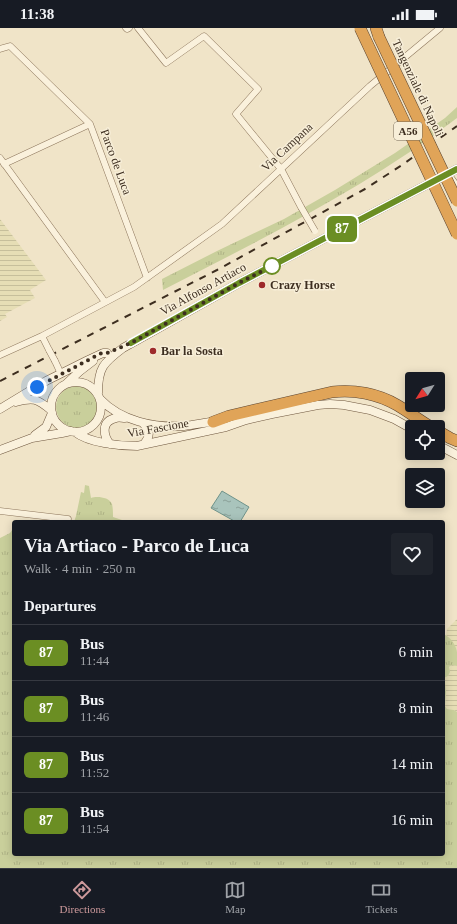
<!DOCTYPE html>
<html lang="en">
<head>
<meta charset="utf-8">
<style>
  body { margin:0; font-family:"Times New Roman",serif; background:#20242c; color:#f1f3f6; height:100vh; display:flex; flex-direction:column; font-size:15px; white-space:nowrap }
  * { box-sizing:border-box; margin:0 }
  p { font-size:13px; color:#9ea1a6 }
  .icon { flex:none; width:22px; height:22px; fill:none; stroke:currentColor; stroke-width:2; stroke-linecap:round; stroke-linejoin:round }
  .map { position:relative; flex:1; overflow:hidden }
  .side { position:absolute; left:12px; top:492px; width:433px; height:336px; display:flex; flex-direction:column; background:#171b24; border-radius:4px; box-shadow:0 2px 10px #0003 }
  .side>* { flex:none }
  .badge { padding:0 8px; border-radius:6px; font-size:14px; line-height:26px }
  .needle { width:26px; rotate:233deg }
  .tools { position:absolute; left:405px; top:344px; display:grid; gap:8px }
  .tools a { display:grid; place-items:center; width:40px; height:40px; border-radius:4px; background:#171b24; box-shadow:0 2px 10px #0003; font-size:20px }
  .you { position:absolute; width:20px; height:20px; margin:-10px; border:3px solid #fff; border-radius:50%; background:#1a73e8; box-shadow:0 0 0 6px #1a73e833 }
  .map>.badge { position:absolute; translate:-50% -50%; box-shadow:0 0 0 2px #fff }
  h2 { padding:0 12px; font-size:15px; line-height:36px }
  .round { display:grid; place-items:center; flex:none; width:42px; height:42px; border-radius:4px; background:#20242c }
  .headline { display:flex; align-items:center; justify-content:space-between; height:68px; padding:0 12px }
  h1 { font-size:19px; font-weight:700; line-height:30px }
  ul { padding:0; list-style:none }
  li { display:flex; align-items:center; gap:12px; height:56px; padding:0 12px; border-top:1px solid #363941 }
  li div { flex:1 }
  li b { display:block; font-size:15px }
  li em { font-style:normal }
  li .badge { min-width:44px; font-weight:700; text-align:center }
  .status { display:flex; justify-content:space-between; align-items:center; height:28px; padding:0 20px; background:#171b24; direction:ltr }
  .status svg { height:11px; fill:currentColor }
  .dock { display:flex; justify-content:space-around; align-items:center; height:56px; border-top:1px solid #363941; background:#171b24; font-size:11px; color:#9ea1a6 }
  .dock a { display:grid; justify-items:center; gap:2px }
  .dock .active { color:#cc999b }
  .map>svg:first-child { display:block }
</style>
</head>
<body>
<div class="status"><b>11:38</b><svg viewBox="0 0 49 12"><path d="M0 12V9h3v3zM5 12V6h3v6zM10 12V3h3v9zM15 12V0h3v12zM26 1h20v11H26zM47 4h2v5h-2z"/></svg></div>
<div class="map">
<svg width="457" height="840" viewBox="0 0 457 840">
  <defs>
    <pattern id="farmland-rules" width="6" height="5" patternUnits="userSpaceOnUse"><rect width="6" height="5" fill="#e6deb5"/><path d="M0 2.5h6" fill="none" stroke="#c6bf9b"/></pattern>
    <pattern id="grass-tufts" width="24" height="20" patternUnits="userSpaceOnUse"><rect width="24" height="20" fill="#c9cf9b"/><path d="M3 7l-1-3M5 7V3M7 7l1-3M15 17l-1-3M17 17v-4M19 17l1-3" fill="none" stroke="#aeb285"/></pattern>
    <pattern id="water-ripples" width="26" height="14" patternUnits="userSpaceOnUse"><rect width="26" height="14" fill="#a9c4bc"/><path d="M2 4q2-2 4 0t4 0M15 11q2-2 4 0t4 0" fill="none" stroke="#8ba098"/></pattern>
  </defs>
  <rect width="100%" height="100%" fill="#f0e4c8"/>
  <path fill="url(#farmland-rules)" d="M 0,191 L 46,252 L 30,262 L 35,270 L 5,286 L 7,289 L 0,293 Z
    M 457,591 L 457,623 L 450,611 L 446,607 L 447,601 Z
    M 452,637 L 457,638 L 457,684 L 454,682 L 447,681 L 445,678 L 446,664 L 444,650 L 448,648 L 450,644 L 448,640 Z"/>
  <path fill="url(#grass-tufts)" d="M 457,79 L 457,90 C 367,159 264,210 163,262 L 162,251 L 217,223 L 284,191 L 335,162 L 395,125 L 445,90 Z
    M56 379a21 21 0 1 1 42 0a21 21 0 1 1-42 0Z
    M 85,457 L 89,458 L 91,470 C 97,468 109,469 112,476 C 113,480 113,485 113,489 L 128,494 L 74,494 L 76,488 L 81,464 L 84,465 Z
    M 14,499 L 14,826 L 443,826 L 443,606 C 450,608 456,617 457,624 C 457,629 457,634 457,638 L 452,637 L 449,639 L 450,644 L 448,648 L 444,650 L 445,654 L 446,664 L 445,678 L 447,681 L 454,682 L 457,684 L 457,840 L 0,840 L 0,510 L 10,505 Z"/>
  <path fill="url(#water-ripples)" stroke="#6f938a" d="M 222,463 L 249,479 L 240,494 L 236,494 L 211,480 Z"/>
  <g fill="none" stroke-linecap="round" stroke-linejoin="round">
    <defs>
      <path id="street" d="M 126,0 L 127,1 L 129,0
        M 138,0 L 166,35 L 204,8 L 258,61 L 236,86 L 281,141 L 301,179
        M 0,21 L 10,18 L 90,96 L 147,250
        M 0,130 L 105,274
        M 4,136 L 90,96
        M 449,147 L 457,158
        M 49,322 L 42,308 L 134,259 L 222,196 L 370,58 L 440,0
        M 0,327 L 42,308
        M 55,333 L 61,346
        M 0,483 L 68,491"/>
      <path id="secondary" d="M51 379a25 25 0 1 1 50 0a25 25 0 1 1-50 0Z
        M 67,355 L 80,343 L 93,333
        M 98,365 C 98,340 103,335 123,320 L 239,255 L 457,141
        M 100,371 C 121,393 154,400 184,398 C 195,397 206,394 218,393
        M 16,374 C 34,369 37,371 51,382
        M 0,381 L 46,353 L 88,332 L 103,325 L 107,325
        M 143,395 C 150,403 151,407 144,416
        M 75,404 C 89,415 119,418 137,418 L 226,399 L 246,392 L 272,386 L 318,377 L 330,376 L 344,377 L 370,382 L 394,391 L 412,401
        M 35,407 L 46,399 L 52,385
        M 110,416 C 103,407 101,393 116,390 C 119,389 122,390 125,390
        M 438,417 L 457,427
        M 0,422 L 32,410 L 62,405 L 71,403"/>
      <path id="highway" d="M 376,0 L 379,9
        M 213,394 L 229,388 L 332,364 C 354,361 378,366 397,377 C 409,384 419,392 431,399
        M 438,403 L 450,410 L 457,413"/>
    </defs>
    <use href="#street" stroke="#8d765c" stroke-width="7"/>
    <use href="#secondary" stroke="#6f573f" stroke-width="9"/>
    <use href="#highway" stroke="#5b4430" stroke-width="12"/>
    <use href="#street" stroke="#faf1dc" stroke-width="6"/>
    <use href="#secondary" stroke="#faf1dc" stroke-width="8"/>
    <use href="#highway" stroke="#e0a458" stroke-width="11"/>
    <path stroke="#3d2e20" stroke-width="2" stroke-dasharray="7 7" stroke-linecap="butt" d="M 0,353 L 217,242 L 345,172 L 365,161 L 402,137 L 457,98"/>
    <defs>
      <path id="street-bridge" d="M 301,179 L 315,203
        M 49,322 L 55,333"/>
      <path id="highway-bridge" d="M 360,0 L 457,206
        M 379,9 L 457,173"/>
    </defs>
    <use href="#street-bridge" stroke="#8d765c" stroke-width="7" stroke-linecap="butt"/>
    <use href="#highway-bridge" stroke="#5b4430" stroke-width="12" stroke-linecap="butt"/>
    <use href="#street-bridge" stroke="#faf1dc" stroke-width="6"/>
    <use href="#highway-bridge" stroke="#e0a458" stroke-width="11"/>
  </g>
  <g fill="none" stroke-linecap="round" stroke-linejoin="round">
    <defs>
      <path id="line" d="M 131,315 L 239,255 L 457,141"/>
    </defs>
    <use href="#line" stroke="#fff" stroke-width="9"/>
    <use href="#line" stroke="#6b8e23" stroke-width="6"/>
    <path stroke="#3d2e20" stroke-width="4" stroke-dasharray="0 7.2" d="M 37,359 L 96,328 L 102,325 L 107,325 L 131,315 L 239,255 L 272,238"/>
  </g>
  <circle fill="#fff" stroke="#6b8e23" stroke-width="2" cx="272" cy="238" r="8"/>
  <g fill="#9e2a2b" stroke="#f7eed8" stroke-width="1.5">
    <circle cx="262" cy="257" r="4"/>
    <circle cx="153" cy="323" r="4"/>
  </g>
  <g text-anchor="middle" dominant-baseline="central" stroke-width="3" stroke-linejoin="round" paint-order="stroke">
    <rect fill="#f7eed8" stroke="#756857" stroke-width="1" x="394" y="94" width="28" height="18" rx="3"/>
    <g font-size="11" font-weight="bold" fill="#3d2e20">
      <text x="408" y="103">A56</text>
    </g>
    <g font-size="12" fill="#3d2e20" stroke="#f7eed8">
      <text transform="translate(418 60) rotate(65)">Tangenziale di Napoli</text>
      <text transform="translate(287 119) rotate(-43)">Via Campana</text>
      <text transform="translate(116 134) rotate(70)">Parco de Luca</text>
      <text transform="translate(203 261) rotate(-29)">Via Alfonso Artiaco</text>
      <text transform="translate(158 400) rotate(-10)">Via Fascione</text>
    </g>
    <g font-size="12" font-weight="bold" fill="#3d2e20" stroke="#f7eed8" text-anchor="start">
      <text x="270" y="257">Crazy Horse</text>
      <text x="161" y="323">Bar la Sosta</text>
    </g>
  </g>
</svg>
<div class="tools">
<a><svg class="needle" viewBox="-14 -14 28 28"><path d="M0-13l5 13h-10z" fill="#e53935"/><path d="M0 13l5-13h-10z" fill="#9ea1a6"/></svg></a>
<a><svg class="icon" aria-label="locate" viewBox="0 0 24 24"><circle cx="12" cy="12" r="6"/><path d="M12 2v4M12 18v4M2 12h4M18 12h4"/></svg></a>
<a><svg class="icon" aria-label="layers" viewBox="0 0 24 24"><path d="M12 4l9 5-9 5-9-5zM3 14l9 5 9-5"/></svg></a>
</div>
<div class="you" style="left:37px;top:359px"></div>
<b class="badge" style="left:342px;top:201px;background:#6b8e23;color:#fff">87</b>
<section class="side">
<div class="headline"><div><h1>Via Artiaco - Parco de Luca</h1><p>Walk · 4 min · 250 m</p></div><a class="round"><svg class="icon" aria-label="heart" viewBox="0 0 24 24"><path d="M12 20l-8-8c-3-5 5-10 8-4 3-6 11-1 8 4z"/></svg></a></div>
<h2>Departures</h2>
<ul>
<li><span class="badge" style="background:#6b8e23;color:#fff">87</span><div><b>Bus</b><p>11:44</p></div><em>6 min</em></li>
<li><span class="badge" style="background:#6b8e23;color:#fff">87</span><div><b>Bus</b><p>11:46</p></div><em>8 min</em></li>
<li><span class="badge" style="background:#6b8e23;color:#fff">87</span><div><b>Bus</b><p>11:52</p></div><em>14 min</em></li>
<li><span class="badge" style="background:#6b8e23;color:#fff">87</span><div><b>Bus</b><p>11:54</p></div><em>16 min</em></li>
</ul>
</section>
</div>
<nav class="dock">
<a class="active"><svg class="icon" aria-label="directions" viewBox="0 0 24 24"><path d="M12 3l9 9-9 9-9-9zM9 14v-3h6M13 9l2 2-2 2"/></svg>Directions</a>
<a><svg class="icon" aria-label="map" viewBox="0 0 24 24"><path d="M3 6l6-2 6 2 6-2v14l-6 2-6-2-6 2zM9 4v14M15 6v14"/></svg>Map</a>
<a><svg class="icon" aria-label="tickets" viewBox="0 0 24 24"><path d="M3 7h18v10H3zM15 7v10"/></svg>Tickets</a>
</nav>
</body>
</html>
